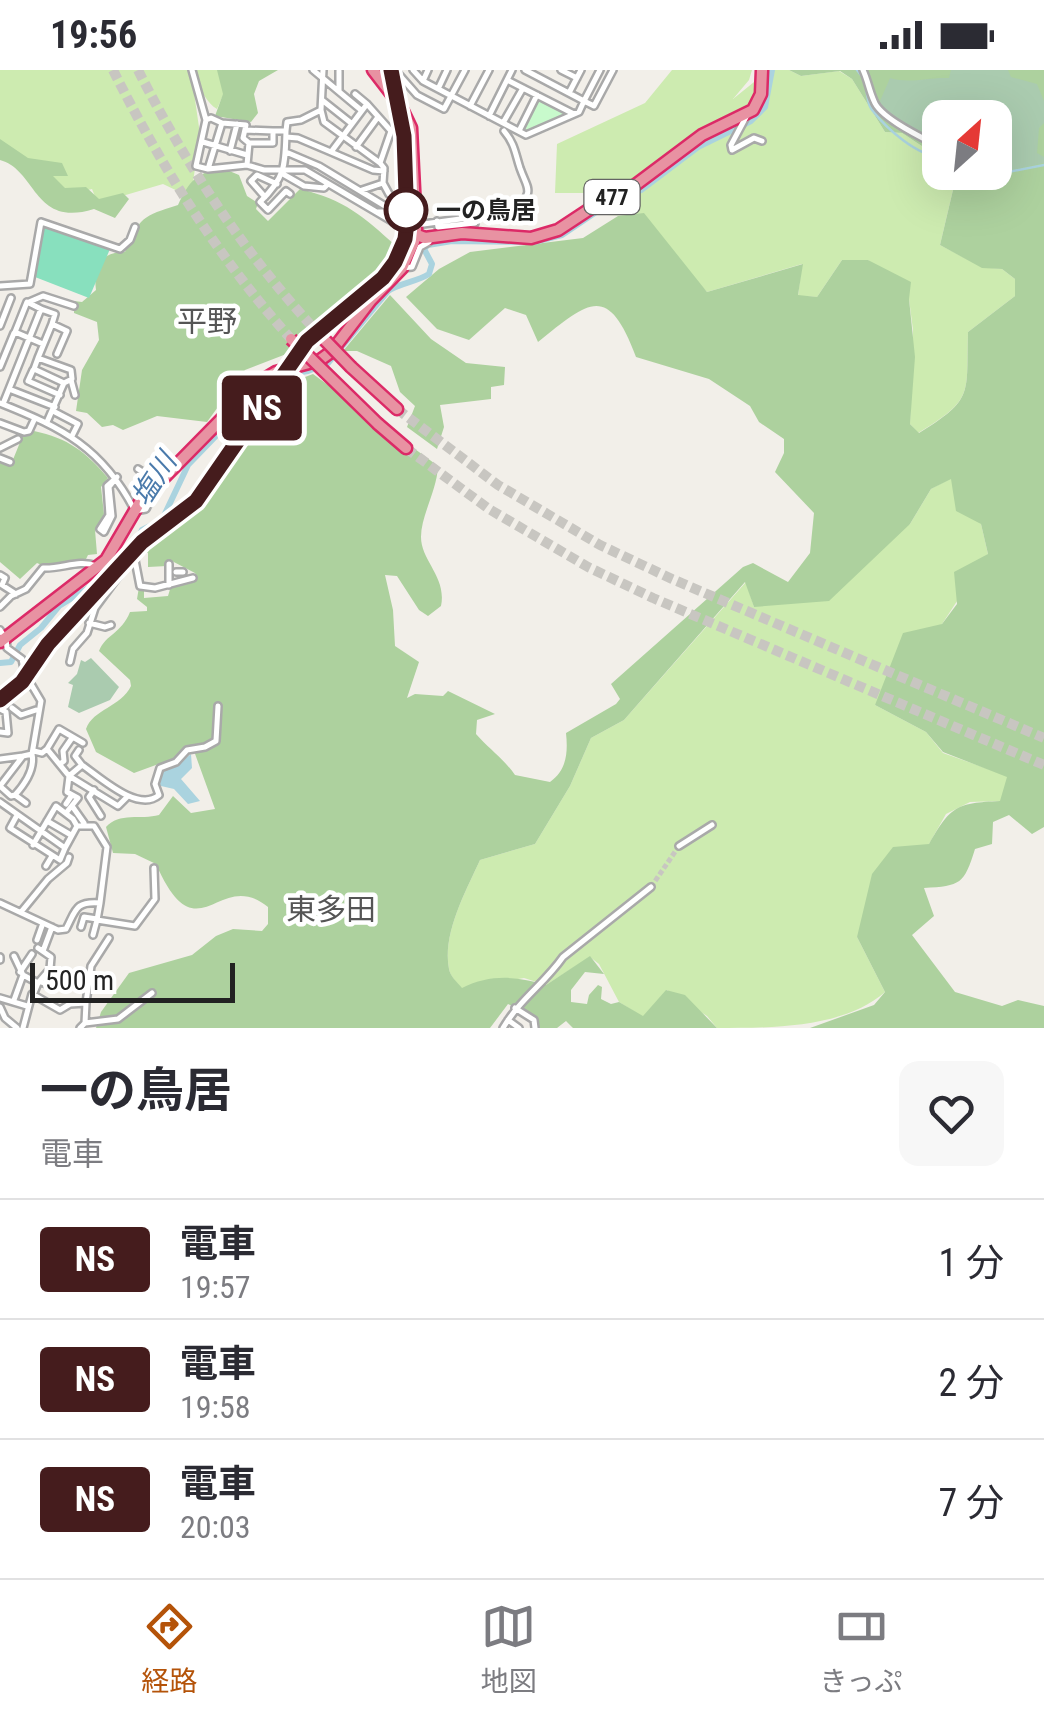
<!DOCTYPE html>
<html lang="ja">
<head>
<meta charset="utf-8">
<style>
  body { margin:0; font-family:"Roboto Condensed","Noto Sans JP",sans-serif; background:#f7f7f7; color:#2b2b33; height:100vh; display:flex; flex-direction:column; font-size:38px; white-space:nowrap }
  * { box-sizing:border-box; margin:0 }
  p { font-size:32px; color:#7c7c81 }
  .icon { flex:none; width:55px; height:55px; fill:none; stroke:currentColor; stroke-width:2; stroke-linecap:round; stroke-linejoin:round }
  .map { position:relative; height:958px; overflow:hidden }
  .panel { display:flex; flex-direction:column; background:#fff; flex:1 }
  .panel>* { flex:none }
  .badge { padding:0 20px; border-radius:8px; font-size:35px; line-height:65px }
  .needle { width:65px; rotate:27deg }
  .fabs { position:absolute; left:922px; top:30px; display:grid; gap:20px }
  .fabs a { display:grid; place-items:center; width:90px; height:90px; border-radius:20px; background:#fff; box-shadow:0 10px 40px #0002; font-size:50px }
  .scale { position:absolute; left:30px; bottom:25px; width:205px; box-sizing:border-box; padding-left:10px; border:5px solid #222; border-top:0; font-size:28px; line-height:35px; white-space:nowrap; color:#222; -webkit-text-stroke:8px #fff; paint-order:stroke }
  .map>.badge { position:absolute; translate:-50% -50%; box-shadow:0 0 0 5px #fff }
  .round { display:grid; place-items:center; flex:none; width:105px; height:105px; border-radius:20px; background:#f7f7f7 }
  .summary { display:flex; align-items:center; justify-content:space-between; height:170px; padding:0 40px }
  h1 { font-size:48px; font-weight:700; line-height:75px }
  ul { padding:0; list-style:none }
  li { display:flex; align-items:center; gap:30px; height:120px; padding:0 40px; border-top:2px solid #e1e1e2 }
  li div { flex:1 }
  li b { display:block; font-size:38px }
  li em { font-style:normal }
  li .badge { min-width:110px; font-weight:700; text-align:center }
  .status { display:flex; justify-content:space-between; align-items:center; height:70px; padding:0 50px; background:#fff; direction:ltr }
  .status svg { height:28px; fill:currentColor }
  .menu { display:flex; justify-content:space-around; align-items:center; height:140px; border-top:2px solid #e1e1e2; background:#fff; font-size:28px; color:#7c7c81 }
  .menu a { display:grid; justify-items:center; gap:5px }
  .menu .selected { color:#b45309 }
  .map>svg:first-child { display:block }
</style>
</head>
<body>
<div class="status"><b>19:56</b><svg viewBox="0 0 49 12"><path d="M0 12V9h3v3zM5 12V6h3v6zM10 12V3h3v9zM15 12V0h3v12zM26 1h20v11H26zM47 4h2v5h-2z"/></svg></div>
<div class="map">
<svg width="1044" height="958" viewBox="0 0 1044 958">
  <rect width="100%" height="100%" fill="#f2efe9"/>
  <path fill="#cdebb0" d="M 0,0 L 218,0 L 224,23 L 217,39 C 206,33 205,21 193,16 L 200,64 L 192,119 L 184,124 L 163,114 L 102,132 L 96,129 L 92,119 L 72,124 L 0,74 Z
    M 672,0 L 752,0 L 749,10 L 733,29 L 769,0 L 789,0 L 801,6 L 839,1 L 852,9 L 885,62 L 902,63 L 940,88 L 940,102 L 957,103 L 940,175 L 982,197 L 1002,199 L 1015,209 L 1015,226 L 968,262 C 966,324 975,329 918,363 L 910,354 L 913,260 L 909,229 L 868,190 L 842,190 L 817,227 L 798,226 L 802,194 L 707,222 L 634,146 L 606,145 L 584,123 L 555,123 L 557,74 L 645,33 Z
    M 951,408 L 981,454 L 988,484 L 942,554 L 875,635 L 926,662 L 943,683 L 1008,706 L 1001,731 L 970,732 L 946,744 L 929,774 L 857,867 L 885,922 C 844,958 773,958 717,958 L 707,946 L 667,920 L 643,947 L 619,932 L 599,894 L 590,887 L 546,915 L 524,908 L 462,919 C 457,913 450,906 449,899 C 442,864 466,821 480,790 L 535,774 L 570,716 L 591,668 L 624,650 L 746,512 L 754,537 L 910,454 L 931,419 Z"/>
  <path fill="#add19e" d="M 217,0 L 278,0 L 259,11 L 254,24 L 258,43 L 251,52 L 215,46 L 223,24 Z
    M 789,0 L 1044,0 L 1044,757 L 1032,764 L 1009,745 L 993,752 L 992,774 L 975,779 C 964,814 961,816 924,818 L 934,846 L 912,865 L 955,922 L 1002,936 L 1018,930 L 1044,936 L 1044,958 L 810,958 L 874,935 L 885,922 L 857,867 L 872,804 L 893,777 L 929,774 C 951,736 956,733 1000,731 L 1007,707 L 943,682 L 926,662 L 875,635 L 903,563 L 942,554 L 957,534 L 954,502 L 988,484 L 981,454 L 956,441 L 951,409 L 931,419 L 910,454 L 829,531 L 754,537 L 745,512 L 624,650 L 591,668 L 570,716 L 535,774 L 480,790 C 466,821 442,864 449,899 C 450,906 457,912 462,918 C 490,904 517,906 546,915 L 590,886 L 604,904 L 585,902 L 571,920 L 571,932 L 587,934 L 589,925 L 598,915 L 602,917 L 601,929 L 611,934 L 619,932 L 643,946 L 666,920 L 685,925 L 717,958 L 573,958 L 566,951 L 557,958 L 536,958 L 535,947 L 508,934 L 490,958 L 96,958 L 101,942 L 129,903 L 192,885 L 216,866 L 233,859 L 262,861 L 268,854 L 268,837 C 218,796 198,889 156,794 L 135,784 L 113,783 L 106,757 C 119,742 141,750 159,745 L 173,726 L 191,743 L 215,739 L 194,681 L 134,703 L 96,682 L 86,659 C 93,639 121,637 131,616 L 130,610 L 99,581 C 106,564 121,564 130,542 L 147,541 L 147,537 L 137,529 L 139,517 L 144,518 L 144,528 L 168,526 L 171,516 L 198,509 L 195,503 L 170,490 L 167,496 L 148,497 L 148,483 L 137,480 L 171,452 L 225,398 L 279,317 L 313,304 L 438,396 C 437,421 421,445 421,467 C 421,491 447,507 441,536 L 428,546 L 419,540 L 397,506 L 385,505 L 393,540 L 395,576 L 419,592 L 407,628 L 415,624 L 443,626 L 448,621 L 495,644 L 477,650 L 476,664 C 489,679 504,689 515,705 L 550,712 C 567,700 568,682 566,663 L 616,634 L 620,629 L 611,614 L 743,497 L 753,493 L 788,512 L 810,483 L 814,443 L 775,402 L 784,383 L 784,369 L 759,352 L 750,336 L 709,309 L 636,287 C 608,212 589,231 538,272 L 526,245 L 505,238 L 469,270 L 437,259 L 406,227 L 439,199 L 470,182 L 583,168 L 618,146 L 644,143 L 707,222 L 803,194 L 798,225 L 817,227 L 842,190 L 868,190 L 911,212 L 909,229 L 915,287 L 910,354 L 919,363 C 975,329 966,324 968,262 L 1015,226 L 1015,209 L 1002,199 L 982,198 L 940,175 L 957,103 L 995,102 L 995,48 L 940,48 L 940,88 L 902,63 L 885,62 L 852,9 L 840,1 L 801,6 Z
    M 0,69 L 28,88 L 62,93 L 68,106 L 53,106 L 65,118 L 86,117 L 99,129 L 123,123 L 129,129 L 115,148 L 94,139 C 33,158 37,100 0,90 Z
    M 222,98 L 239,105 L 247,126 L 258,133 L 256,139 L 268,151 L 300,119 C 345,130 363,146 396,176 L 394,193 L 353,244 L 307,276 L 245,300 L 207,352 L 157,346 L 123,360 L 113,355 L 102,357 L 87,343 L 76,341 L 82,300 L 99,270 L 97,252 L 74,243 L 74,231 L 82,232 L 96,220 C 93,197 100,182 125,182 C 139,147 143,146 178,135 C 189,112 195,103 222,98 Z
    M 390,225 L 431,269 L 466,293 L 505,297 L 504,315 L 491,317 L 491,329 L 440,335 L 444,357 L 437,379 L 407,357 L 415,336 L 400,322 L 391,296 L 357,281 L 343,281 Z
    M 34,361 C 68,368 86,382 108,408 L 101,417 L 104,444 L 95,460 L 97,484 L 88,485 L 85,491 C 68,489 54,502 37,493 L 20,509 L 0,492 L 0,389 L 12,392 L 23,365 Z"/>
  <path fill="#aacbaf" d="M 951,0 L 1008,0 L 1011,7 L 1037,14 L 1044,31 L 1044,53 L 1039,58 L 1037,83 L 1044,87 L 1044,93 L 1007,101 L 995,91 L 995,48 L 940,48 L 940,80 L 922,72 L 882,45 L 880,31 L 890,8 C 911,14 927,7 949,8 Z
    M 91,588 L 119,617 L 110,630 L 79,643 L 68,637 L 73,615 L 68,613 L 77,604 L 81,590 L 85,592 Z"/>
  <path fill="#c8facc" d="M 537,27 L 569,44 L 526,64 L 519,61 Z"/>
  <path fill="#88e0be" d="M 42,156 L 110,179 L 89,228 L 35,207 Z"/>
  <path fill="#aad3df" d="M 191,684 L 192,698 L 181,709 L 200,731 L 188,734 L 174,719 L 161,716 L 158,712 L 162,699 L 173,698 Z"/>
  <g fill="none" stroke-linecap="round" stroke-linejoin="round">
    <path stroke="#aad3df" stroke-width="2.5" d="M 857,0 L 865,10
      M 866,18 C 868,26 867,35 873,41 C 886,58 918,87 940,86
      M 989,102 L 998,104 L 1044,95"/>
    <path stroke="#aad3df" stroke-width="6" d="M 283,305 L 308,301 L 328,293 L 388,221 C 400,213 416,212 429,204 L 432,194 L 424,179 L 428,175 L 452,171 L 534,172 L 562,165 L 602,138 L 641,120 L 698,77 L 751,51 L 765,37 L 772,0
      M 0,593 L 11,592 L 20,575 L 41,558 L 59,536 L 93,515 L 139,467 L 142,460 L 162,450 L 188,395 L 271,309"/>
    <path stroke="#c8c6c1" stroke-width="5" stroke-dasharray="5 2.5" stroke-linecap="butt" d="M 651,817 L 679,776"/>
    <path stroke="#c8c6c1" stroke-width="10" stroke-dasharray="10 5" stroke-linecap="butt" d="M 113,0 C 162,98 218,187 291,269
      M 138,0 C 187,97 245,184 319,264
      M 397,339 L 498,415 L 600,475 L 672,509 L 1044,668
      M 406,378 L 489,439 L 588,497 L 653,528 L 1044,695"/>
    <defs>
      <path id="minor" d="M 192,0 L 206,50
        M 313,0 L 361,40
        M 323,0 L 321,40 L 324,52 L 380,93
        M 395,0 L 417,25 L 444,39 L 465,0
        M 413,0 L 423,11 L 526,65 L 579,42 L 584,31 L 594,36 L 613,0
        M 525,0 L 584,31 L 600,0
        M 561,0 L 577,8
        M 863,0 C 868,11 869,20 874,31 C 880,48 923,68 940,77
        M 339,1 L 339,21
        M 507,10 L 574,44
        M 423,11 L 428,0
        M 438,19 L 447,0
        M 569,23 L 581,0
        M 355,24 L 367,34
        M 322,30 L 351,53
        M 470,36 L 489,0
        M 489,46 L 512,0
        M 746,47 L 731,75 L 732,80 L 754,68 L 762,71
        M 222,53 L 211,48 L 206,50 L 196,96 L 208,99 L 247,95
        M 503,53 L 523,18
        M 245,60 L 273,61 L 273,73 L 249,73
        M 273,61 L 286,61 C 285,95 286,107 260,132 L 268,140 L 286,121 L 290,124
        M 286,61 L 287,52 L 301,50 L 321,40
        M 519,61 L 537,25
        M 286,67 L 298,68 L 331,82 L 367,34 L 391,61 L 380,93 L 384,98 L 383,113 L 389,124
        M 203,72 L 247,85
        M 356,77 L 378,47
        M 230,81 L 237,54
        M 286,82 L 319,96 L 395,142 L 377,142
        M 331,82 L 373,100 L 384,101
        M 208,99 L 222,53 L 246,55 L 243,68 L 249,73 L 247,95 L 264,100 L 305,100 L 412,163
        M 283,104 L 304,116 L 324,118 L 327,115
        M 362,120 L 383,113
        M 265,127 L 251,111 L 257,105 L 277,114
        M 475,147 L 517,143 C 533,117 529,123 520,98 C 515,83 515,74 504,61
        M 416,155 L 475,147 L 475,153 L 438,157 L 437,151
        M 402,198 L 412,197 L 420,177 L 429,172
        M 0,216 L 30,214 L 41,152 L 120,179 L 130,170 L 135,157
        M 29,232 L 43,226 L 74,236
        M 41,239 L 27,232 L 15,262 L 43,274
        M 0,256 L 11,228
        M 38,288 L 52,254
        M 0,297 L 14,263
        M 33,300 L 28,311 L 60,325
        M 71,310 L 75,325
        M 9,319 L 41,239 L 55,244 L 52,254 L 67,261 L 57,284
        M 0,333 C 63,358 102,378 134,439
        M 3,334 L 9,319 L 55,337
        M 53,341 L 78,354 L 72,366
        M 47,352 L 64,313 L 72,309 L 71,300 L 38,288 L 34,299 L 64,313
        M 0,353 L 24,362 L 29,361 L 35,348
        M 0,378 L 18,369
        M 0,388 L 10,392
        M 138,399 L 155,410
        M 117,407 L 109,417 L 112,446 L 104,462 L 100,459 L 109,445 L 107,416 Z
        M 135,441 L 146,439 L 153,424
        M 176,502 L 183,502
        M 0,505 L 5,508 L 2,515 L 16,524
        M 169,515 L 169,494
        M 0,537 L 11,526 L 26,519 L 43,498 C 63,499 78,489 97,496
        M 89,553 L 105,557 L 111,555
        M 0,560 L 6,569 L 7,578 L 22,589 L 25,604 L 41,631 L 32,684 L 23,686 L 0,716
        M 70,592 L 73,579 L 87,563 L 95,538 L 134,485 L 140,516 L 155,518 L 193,508
        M 5,622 L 23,603
        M 12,638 L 21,645 L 36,640
        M 0,639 L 6,642 L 8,663 L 0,662
        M 47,679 L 59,659 L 83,673
        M 79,680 L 75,686 L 82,695
        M 34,681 L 42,683 L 47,679 L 69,706 L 118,736 L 128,726
        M 0,689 L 23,686
        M 60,694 L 64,691 L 63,681 L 72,668
        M 0,716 L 11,726 L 15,725 C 25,714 35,699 32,684
        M 94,720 L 89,727 L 101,746
        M 15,725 L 26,733
        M 0,732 L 65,778 L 77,756 L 94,756 L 107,777 L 100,833 C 75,831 76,840 66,859 L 58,860 L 0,833
        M 66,734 L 72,725
        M 72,736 L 84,753
        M 66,743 L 78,728 L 67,722 L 69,706 L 82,695 C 100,707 138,743 159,725 L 155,714 L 160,698 L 176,692 L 187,680 L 205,677 L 216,671 L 218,636
        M 16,747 L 10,758 L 60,790 L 65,778
        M 47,751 L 71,765
        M 33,775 L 56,736 L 73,749 L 77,756
        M 679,776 L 712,755
        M 46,796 L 52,786
        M 100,833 L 97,850 L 135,856 L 155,829 L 154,798
        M 21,842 L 48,809 L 67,793 L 69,787
        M 81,857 L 84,847 L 97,849
        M 93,865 L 97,850
        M 37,870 L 43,853
        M 43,881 L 52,857
        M 14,886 L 23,905 L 38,913 L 33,925
        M 0,887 L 0,890
        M 20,902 L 32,884
        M 41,912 L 52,916
        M 38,913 L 50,899 L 51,887 L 38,878
        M 0,928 L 27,936
        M 14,930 L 23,905
        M 0,937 L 5,948 L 17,958
        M 515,938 L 534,950 L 535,958
        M 508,950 L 519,958
        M 85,953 L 86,933
        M 23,958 L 32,924 L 60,940 L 70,934 L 86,933 L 91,896 L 109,868
        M 80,958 L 85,953 L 118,949 L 152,923
        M 503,958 C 521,928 544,914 563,887 L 651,817"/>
      <path id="highway" d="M 412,163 L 425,168 L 462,163 L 531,168 L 558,160 L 599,133 L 630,119 L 702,65 L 753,40 L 761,24 L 762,0
        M 351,297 L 397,339
        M 378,354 L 406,378
        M 0,572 L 106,490 L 140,432 L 256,314 L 276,302 L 320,290 L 331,282 L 371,230 L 402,198 L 414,172 L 416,159 L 411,58 L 400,35 L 373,0"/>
    </defs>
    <use href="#minor" stroke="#a9a9a9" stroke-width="10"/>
    <use href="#highway" stroke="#dc2a67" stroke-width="15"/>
    <use href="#minor" stroke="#fff" stroke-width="5"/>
    <use href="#highway" stroke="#e892a2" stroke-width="10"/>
    <path stroke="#707070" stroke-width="2.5" stroke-dasharray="20 20" stroke-linecap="butt" d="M 353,230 C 367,219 384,209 394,194 C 415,162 409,83 400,46
      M 105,511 L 142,472 L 196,431 L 298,284
      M 0,630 L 22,611 L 48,574 L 96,521"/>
    <defs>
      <path id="highway-bridge" d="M 319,264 L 351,297
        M 291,269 L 378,354"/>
    </defs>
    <use href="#highway-bridge" stroke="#dc2a67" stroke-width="15" stroke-linecap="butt"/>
    <use href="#highway-bridge" stroke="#e892a2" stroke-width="10"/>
  </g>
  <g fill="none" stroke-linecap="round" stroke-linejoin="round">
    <defs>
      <path id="line" d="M 0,630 L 22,612 L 48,574 L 142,472 L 196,431 L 307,271 L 383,208 L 395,192 L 405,169 L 407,152 L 404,66 L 391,0"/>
    </defs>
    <use href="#line" stroke="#fff" stroke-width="22"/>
    <use href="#line" stroke="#451c1d" stroke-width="15"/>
  </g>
  <circle fill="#fff" stroke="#451c1d" stroke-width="5" cx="406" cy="140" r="20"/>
  <g text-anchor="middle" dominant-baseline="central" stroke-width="9" stroke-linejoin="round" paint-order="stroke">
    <rect fill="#fff" stroke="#646464" stroke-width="2.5" x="584.5" y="110" width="55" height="34" rx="8"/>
    <g font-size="22" font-weight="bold" fill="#222">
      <text x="612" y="127">477</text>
    </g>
    <g font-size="25" font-weight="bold" fill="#222" stroke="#fff" text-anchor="start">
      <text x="436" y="140">一の鳥居</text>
    </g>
    <g font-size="28" font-style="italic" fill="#4a7aab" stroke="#fff">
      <text transform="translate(154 409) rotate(-57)">塩川</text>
    </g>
    <g font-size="30" fill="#555" stroke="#fff">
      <text x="207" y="251">平野</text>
      <text x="331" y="839">東多田</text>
    </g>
  </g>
</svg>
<div class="fabs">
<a><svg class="needle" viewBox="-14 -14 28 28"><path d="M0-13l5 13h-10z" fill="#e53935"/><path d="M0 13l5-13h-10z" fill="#7c7c81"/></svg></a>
</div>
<div class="scale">500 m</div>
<b class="badge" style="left:262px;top:338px;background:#451c1d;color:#fff">NS</b>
</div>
<section class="panel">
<div class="summary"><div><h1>一の鳥居</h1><p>電車</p></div><a class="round"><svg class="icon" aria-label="heart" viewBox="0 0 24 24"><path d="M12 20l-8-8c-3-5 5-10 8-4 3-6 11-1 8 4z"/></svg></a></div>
<ul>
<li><span class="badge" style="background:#451c1d;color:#fff">NS</span><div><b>電車</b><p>19:57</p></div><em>1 分</em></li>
<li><span class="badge" style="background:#451c1d;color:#fff">NS</span><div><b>電車</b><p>19:58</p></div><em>2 分</em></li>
<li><span class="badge" style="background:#451c1d;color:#fff">NS</span><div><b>電車</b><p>20:03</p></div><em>7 分</em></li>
</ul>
</section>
<nav class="menu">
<a class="selected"><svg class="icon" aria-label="directions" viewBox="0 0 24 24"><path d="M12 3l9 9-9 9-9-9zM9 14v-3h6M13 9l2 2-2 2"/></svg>経路</a>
<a><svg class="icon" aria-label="map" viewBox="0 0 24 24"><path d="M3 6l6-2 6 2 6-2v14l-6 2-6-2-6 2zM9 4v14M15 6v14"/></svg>地図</a>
<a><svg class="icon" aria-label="tickets" viewBox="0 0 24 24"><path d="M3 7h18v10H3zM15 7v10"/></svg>きっぷ</a>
</nav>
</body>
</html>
